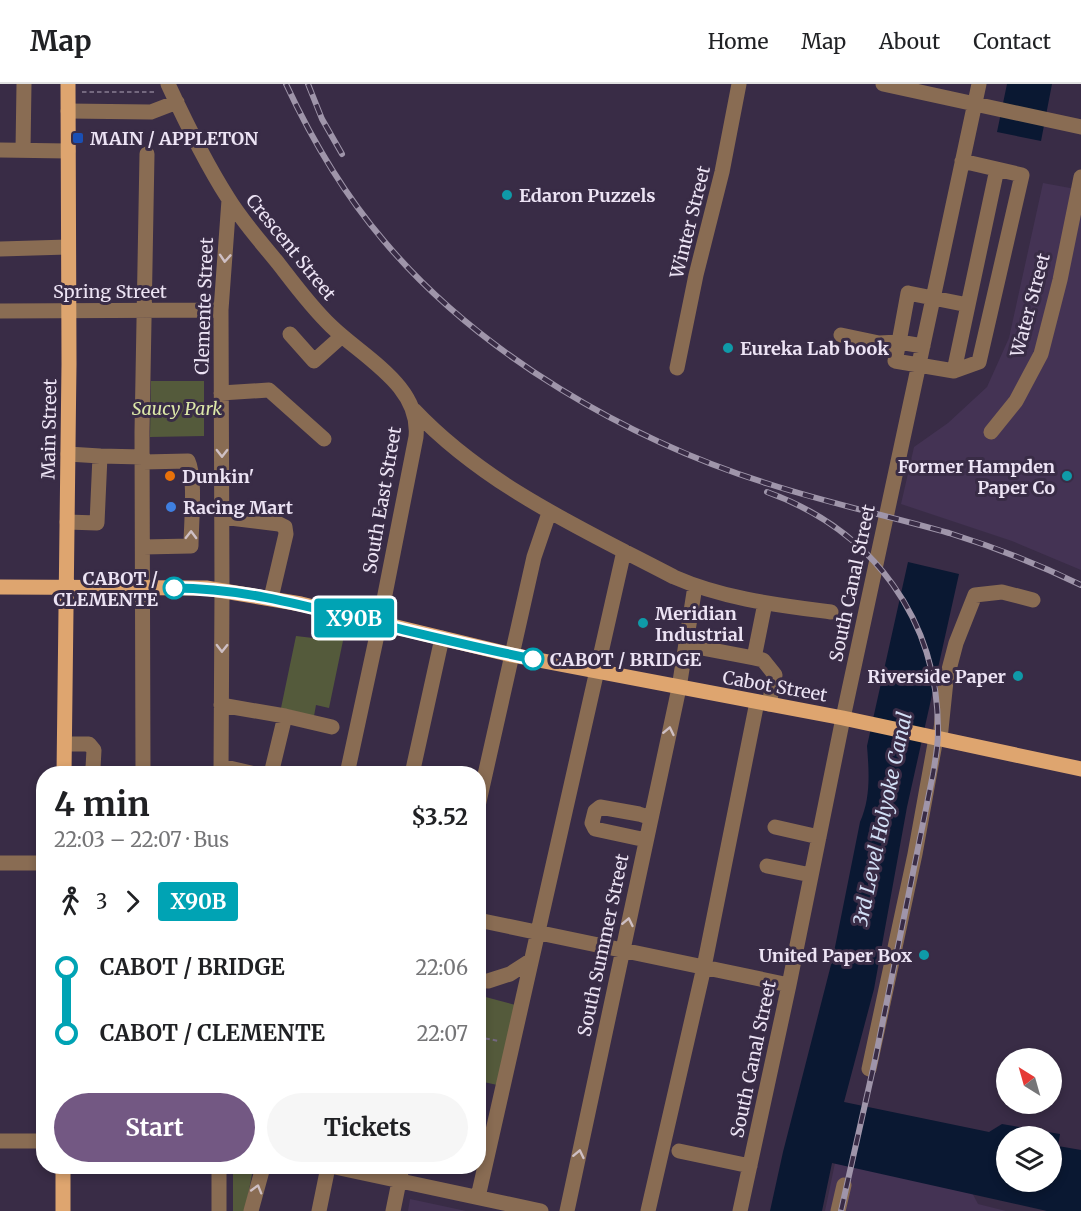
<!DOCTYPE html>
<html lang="en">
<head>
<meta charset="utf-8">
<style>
  body { margin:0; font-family:Merriweather,serif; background:#f6f6f6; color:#202124; height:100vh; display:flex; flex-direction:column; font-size:22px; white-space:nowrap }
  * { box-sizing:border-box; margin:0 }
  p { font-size:20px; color:#757577 }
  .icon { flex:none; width:33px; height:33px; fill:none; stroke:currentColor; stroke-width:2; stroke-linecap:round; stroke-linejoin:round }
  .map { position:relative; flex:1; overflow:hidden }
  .details { position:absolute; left:36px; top:682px; width:450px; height:408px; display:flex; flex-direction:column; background:#fff; border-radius:24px; box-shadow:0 3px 9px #0003 }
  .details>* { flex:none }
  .badge { padding:0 12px; border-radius:4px; font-size:21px; line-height:39px }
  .needle { width:39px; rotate:323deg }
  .buttons { position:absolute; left:996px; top:964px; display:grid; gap:12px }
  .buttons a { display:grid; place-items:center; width:66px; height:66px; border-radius:50%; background:#fff; box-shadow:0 3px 9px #0003; font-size:30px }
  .map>.badge { position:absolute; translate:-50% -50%; box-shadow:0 0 0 3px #fff }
  .legs { display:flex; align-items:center; gap:9px; height:66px; padding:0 18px; font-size:20px }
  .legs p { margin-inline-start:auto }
  .head { display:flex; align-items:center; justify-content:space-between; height:102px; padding:0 18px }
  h1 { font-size:33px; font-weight:700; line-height:45px }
  .primary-button { display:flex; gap:12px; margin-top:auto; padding:12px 18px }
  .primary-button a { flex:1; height:69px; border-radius:36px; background:#735883; color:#fff; font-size:24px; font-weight:700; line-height:69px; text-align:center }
  .primary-button a+a { background:#f6f6f6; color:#202124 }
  ul { padding:0 18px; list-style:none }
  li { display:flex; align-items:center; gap:21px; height:66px; font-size:22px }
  li i { display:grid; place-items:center; width:9px; height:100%; margin:0 8px; background:currentColor }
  li i::after { content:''; width:15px; height:15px; margin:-8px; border:4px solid; border-radius:50%; background:#fff }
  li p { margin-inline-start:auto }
  li:first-child i { background:linear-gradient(#0000 50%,currentColor 0) }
  li:last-child i { background:linear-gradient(currentColor 50%,#0000 0) }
  header { display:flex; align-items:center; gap:36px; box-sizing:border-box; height:84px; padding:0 30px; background:#fff; border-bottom:2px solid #e0e0e0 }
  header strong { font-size:28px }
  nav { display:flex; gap:33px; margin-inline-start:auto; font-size:21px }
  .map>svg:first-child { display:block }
</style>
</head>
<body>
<header>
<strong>Map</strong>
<nav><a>Home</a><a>Map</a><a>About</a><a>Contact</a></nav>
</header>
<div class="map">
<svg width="1081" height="1127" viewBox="0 0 1081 1127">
  <rect width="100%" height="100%" fill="#392c46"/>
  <path fill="#443354" d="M 1043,99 L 1081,106 L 1081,486 L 1012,457 L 901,420 L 914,363 L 948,339 L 987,303 L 1009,254 Z
    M 835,1079 L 969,1103 L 978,1120 L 1006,1127 L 825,1127 Z
    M 410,1115 L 466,1127 L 408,1127 Z"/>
  <path fill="#545a3b" d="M 151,297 L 204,297 L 204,352 L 150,353 Z
    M 314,541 L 345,547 L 329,624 L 316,621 L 314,632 L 281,624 L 296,552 L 313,554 Z
    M 478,911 L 519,922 L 502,1002 L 479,997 Z
    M 233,1083 L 253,1085 L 245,1127 L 233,1127 Z"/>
  <path fill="#0a1832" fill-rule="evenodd" d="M 1007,0 L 1052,0 L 1041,57 L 997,48 Z
    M 908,478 L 959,490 L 907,723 L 874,905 L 844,1018 L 989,1048 L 1002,1040 L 1060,1050 L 1058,1062 L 1081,1066 L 1081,1127 L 1047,1127 L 832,1079 L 822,1127 L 770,1127 L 783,1068 L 833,873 L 860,738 C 871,714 869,687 867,662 ZM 1006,1053 L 1052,1053 L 1052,1098 L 1006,1098 Z"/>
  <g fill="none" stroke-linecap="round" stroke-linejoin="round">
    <path stroke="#74687f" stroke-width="2" stroke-dasharray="4.5 3" stroke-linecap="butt" d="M 82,8 L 157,8
      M 478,953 L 499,957"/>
    <path stroke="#896c53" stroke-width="15" d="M 168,0 C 186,39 205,78 228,114 C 242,137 261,158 278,179 C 295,201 311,223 331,242 C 364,274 421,302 416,353 L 377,551 L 347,690
      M 883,0 L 1081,43
      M 68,27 L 151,28 L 177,18
      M 0,66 L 68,67
      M 23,66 L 24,0
      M 0,165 L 68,163
      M 0,227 L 221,226
      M 290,250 L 314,277 L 342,252
      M 841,251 L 879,259 L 899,258 L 895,277 L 954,287 L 979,278 L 1022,91 L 962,77
      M 923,262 L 899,258 L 908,209 L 968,221
      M 677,284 L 696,191 L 722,88 L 739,0
      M 954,287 L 997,85
      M 221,309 L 269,306 L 324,355
      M 414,326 C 486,402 582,445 674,493 C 724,515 778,521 831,528
      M 991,348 L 1016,317 L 1041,270 L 1060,196 L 1081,93
      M 100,372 L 143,373
      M 143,378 L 188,377 C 196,394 191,441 191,462 L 143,463
      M 222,433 L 279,440 L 285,443 L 286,450 L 271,514
      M 67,438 L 97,439 L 100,372 L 68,370
      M 765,519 L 754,574 L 763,576 L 775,591 L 769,620
      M 686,561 L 754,574
      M 221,621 L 285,632
      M 940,655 L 946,597 L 956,559 L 975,511 L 1002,508 L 1033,516
      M 65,660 L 89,660 L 94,666 L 93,684 L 89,690
      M 221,682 L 255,690
      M 143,690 L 142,348 L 147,70
      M 221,690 L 222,506 L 221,226 L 229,116
      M 271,690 L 285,632 L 332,643
      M 412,690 L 442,554
      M 478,722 L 534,473 L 549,429
      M 775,743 L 819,753
      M 646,756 L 595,745 L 592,739 L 595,727 L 600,723 L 639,730 L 651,734
      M 0,779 L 44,779
      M 767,782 L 811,791
      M 478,836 L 789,901
      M 488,897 L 510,890 L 530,877
      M 869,985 L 915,770 L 936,654
      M 0,1057 L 44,1057
      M 679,1067 L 750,1082
      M 219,1083 L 219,1127
      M 335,1083 L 541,1127
      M 478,1113 L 624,467
      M 251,1127 L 263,1083
      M 319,1127 L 328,1083
      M 393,1127 L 402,1083
      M 567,1127 L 679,604 L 695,502
      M 648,1127 L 704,883 L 757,618
      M 740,1127 L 789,901 L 843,634 L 979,0
      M 838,1127 L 844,1101"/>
    <path stroke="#dea56f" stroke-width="15" d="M 0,503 L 206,504 L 301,520 L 512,571 L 843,634 L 1081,685
      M 64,690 L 69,280 L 68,0
      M 63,1127 L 63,1083"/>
    <defs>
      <path id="rail" d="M 286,0 C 312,56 344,110 384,157 C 479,270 630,357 769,400 C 828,419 889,432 949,449 C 994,463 1038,480 1081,501
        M 308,0 L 322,35 L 342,70
        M 767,408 C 873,446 939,536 938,649 C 938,663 935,677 933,690 L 875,976 L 841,1127"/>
    </defs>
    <use href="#rail" stroke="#9f95aa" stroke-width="6"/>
    <use href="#rail" stroke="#392c46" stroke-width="4" stroke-dasharray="11" stroke-linecap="butt"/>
  </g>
  <defs><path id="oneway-chevron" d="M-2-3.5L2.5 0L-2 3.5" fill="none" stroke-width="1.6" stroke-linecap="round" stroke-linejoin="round" transform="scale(1.5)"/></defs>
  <g stroke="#cebfc4">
    <use href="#oneway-chevron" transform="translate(225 174) rotate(94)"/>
    <use href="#oneway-chevron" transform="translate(222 369) rotate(90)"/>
    <use href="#oneway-chevron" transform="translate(191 451) rotate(-89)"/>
    <use href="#oneway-chevron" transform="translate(222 564) rotate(91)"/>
    <use href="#oneway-chevron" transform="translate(669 647) rotate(-78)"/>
    <use href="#oneway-chevron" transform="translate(628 838) rotate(-78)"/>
    <use href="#oneway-chevron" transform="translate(579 1070) rotate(-78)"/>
    <use href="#oneway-chevron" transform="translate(257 1105) rotate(-74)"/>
  </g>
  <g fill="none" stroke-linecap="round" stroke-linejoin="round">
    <defs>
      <path id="line-1" d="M 174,504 C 236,504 295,519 354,534 C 414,548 473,563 533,575"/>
    </defs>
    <use href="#line-1" stroke="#fff" stroke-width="14"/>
    <use href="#line-1" stroke="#00a3b4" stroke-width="9"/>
  </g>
  <rect fill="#1a4fb4" stroke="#392c46" stroke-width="2" x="72" y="48" width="12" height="12" rx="3"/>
  <g fill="#0f9aa8" stroke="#392c46" stroke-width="2">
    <circle cx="507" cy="111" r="6"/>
    <circle cx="728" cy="264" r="6"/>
    <circle cx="1067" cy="392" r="6"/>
    <circle cx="643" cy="539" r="6"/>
    <circle cx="1018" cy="592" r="6"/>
    <circle cx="924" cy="871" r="6"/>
  </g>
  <circle fill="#e8710a" stroke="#392c46" stroke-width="2" cx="170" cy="392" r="6"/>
  <circle fill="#3f7fe0" stroke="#392c46" stroke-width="2" cx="171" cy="423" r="6"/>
  <g fill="#fff" stroke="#00a3b4" stroke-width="3">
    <circle cx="174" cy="504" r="10"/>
    <circle cx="533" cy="575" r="10"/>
  </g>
  <g text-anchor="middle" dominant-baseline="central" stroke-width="6" stroke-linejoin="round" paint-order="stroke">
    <g font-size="18" font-weight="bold" fill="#ece3f4" stroke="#392c46" text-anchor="start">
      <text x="90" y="54">MAIN / APPLETON</text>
      <text x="519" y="111">Edaron Puzzels</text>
      <text x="740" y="264">Eureka Lab book</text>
      <text x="1055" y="382" text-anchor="end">Former Hampden<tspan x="1055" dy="21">Paper Co</tspan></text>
      <text x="182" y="392">Dunkin'</text>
      <text x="183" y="423">Racing Mart</text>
      <text x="655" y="529">Meridian<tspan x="655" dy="21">Industrial</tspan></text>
      <text x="1006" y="592" text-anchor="end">Riverside Paper</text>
      <text x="912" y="871" text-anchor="end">United Paper Box</text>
    </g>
    <g font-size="18" fill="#ece3f4" stroke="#392c46">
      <text transform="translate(690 138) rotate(-76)">Winter Street</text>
      <text transform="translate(291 163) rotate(51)">Crescent Street</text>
      <text x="110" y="207">Spring Street</text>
      <text transform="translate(1030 221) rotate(-75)">Water Street</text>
      <text transform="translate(204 222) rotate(-88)">Clemente Street</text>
      <text transform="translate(49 345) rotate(-89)">Main Street</text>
      <text transform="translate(382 416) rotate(-80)">South East Street</text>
      <text transform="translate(852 499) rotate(-78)">South Canal Street</text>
      <text transform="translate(775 602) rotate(10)">Cabot Street</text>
      <text transform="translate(603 861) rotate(-78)">South Summer Street</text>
      <text transform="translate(753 975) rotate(-78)">South Canal Street</text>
    </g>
    <g font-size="18" font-style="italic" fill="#dce8a8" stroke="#392c46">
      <text x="177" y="324">Saucy Park</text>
    </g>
    <g font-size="18" font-weight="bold" fill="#ece3f4" stroke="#392c46" text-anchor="end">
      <text x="158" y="494">CABOT /<tspan x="158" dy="21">CLEMENTE</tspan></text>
      <text x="550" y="575" text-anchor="start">CABOT / BRIDGE</text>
    </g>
    <g font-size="20" font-style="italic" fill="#d3e0f6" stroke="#392c46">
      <text transform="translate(882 735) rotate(-78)">3rd Level Holyoke Canal</text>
    </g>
  </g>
</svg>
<div class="buttons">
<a><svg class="needle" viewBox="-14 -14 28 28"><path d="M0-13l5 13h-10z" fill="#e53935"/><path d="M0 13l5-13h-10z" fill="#757577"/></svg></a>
<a><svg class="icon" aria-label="layers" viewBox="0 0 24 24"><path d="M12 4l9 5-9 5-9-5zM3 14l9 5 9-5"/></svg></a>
</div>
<b class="badge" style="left:354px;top:534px;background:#00a3b4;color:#fff">X90B</b>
<section class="details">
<div class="head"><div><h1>4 min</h1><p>22:03 – 22:07 · Bus</p></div><b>$3.52</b></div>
<div class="legs"><svg class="icon" aria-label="walk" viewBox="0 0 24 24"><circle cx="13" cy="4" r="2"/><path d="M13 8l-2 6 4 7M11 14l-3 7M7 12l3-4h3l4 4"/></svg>3<svg class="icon" aria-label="forward" viewBox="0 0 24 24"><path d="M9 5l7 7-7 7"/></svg><b class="badge" style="background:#00a3b4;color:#fff">X90B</b></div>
<ul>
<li><i style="color:#00a3b4"></i><b>CABOT / BRIDGE</b><p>22:06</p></li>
<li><i style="color:#00a3b4"></i><b>CABOT / CLEMENTE</b><p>22:07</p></li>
</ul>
<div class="primary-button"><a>Start</a><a>Tickets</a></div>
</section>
</div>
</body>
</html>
